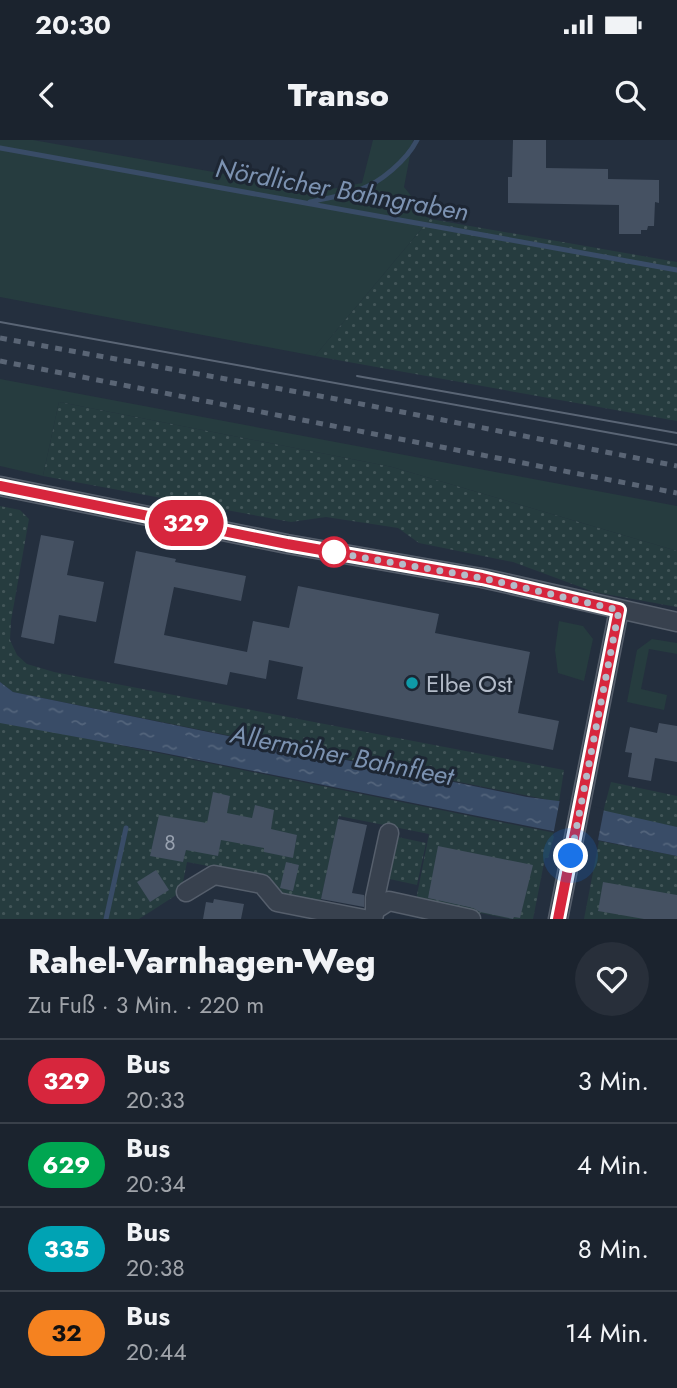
<!DOCTYPE html>
<html lang="de">
<head>
<meta charset="utf-8">
<style>
  body { margin:0; font-family:Jost,sans-serif; background:#282f3a; color:#f1f3f6; height:100vh; display:flex; flex-direction:column; font-size:26px; white-space:nowrap }
  * { box-sizing:border-box; margin:0 }
  p { font-size:23px; color:#a0a4aa }
  .icon { flex:none; width:38px; height:38px; fill:none; stroke:currentColor; stroke-width:2; stroke-linecap:round; stroke-linejoin:round }
  .map { position:relative; height:779px; overflow:hidden }
  .side { display:flex; flex-direction:column; background:#1b232e; flex:1 }
  .side>* { flex:none }
  .badge { padding:0 14px; border-radius:23px; font-size:24px; line-height:46px }
  .you { position:absolute; width:35px; height:35px; margin:-18px; border:5px solid #fff; border-radius:50%; background:#1a73e8; box-shadow:0 0 0 10px #1a73e833 }
  .map>.badge { position:absolute; translate:-50% -50%; box-shadow:0 0 0 4px #fff }
  .round { display:grid; place-items:center; flex:none; width:74px; height:74px; border-radius:37px; background:#282f3a }
  .headline { display:flex; align-items:center; justify-content:space-between; height:119px; padding:0 28px }
  h1 { font-size:33px; font-weight:800; line-height:52px }
  ul { padding:0; list-style:none }
  li { display:flex; align-items:center; gap:21px; height:84px; padding:0 28px; border-top:2px solid #39404a }
  li div { flex:1 }
  li b { display:block; font-size:26px }
  li em { font-style:normal }
  li .badge { min-width:77px; font-weight:700; text-align:center }
  .status { display:flex; justify-content:space-between; align-items:center; height:49px; padding:0 35px; background:#1b232e; direction:ltr }
  .status svg { height:19px; fill:currentColor }
  header { display:flex; justify-content:space-between; align-items:center; height:91px; padding:0 28px; background:#1b232e; font-size:32px; font-weight:800 }
  .map>svg:first-child { display:block }
</style>
</head>
<body>
<div class="status"><b>20:30</b><svg viewBox="0 0 49 12"><path d="M0 12V9h3v3zM5 12V6h3v6zM10 12V3h3v9zM15 12V0h3v12zM26 1h20v11H26zM47 4h2v5h-2z"/></svg></div>
<header><svg class="icon" aria-label="back" viewBox="0 0 24 24"><path d="M15 5l-7 7 7 7"/></svg>Transo<svg class="icon" aria-label="search" viewBox="0 0 24 24"><circle cx="10" cy="10" r="6"/><path d="M15 15l6 6"/></svg></header>
<div class="map">
<svg width="677" height="779" viewBox="0 0 677 779">
  <defs>
    <pattern id="park-dots" width="8" height="8" patternUnits="userSpaceOnUse" patternTransform="scale(1.75)"><rect width="8" height="8" fill="#263c3f"/><path d="M2 2h.1M6 6h.1" fill="none" stroke="#435659" stroke-width="1.8" stroke-linecap="round"/></pattern>
    <pattern id="water-ripples" width="26" height="14" patternUnits="userSpaceOnUse" patternTransform="scale(1.75)"><rect width="26" height="14" fill="#394c67"/><path d="M2 4q2-2 4 0t4 0M15 11q2-2 4 0t4 0" fill="none" stroke="#53647b"/></pattern>
  </defs>
  <rect width="100%" height="100%" fill="#242f3e"/>
  <path fill="#263c3f" d="M 0,0 L 33,0 L 321,51 L 362,43 L 373,0 L 413,0 L 404,47 L 430,79 L 315,216 L 0,157 Z
    M 0,239 L 677,366 L 677,411 L 392,327 L 59,262 L 43,336 L 0,326 Z
    M 559,481 L 583,486 L 593,499 L 584,541 L 558,533 L 555,510 Z
    M 652,499 L 677,503 L 677,514 L 649,509 L 641,549 L 667,555 L 664,570 L 627,562 L 637,510 Z"/>
  <path fill="url(#park-dots)" d="M 430,79 L 677,122 L 677,281 L 315,216 Z
    M 59,262 L 392,327 L 677,411 L 677,467 L 594,452 L 513,422 L 419,403 L 398,388 L 326,377 L 291,382 L 43,336 Z
    M 0,366 L 20,370 L 29,379 L 11,481 L 10,500 L 17,515 L 27,524 L 54,532 L 564,630 L 559,662 L 13,552 L 0,542 Z
    M 5,582 L 555,693 L 548,718 L 545,718 L 533,779 L 510,779 L 416,760 L 429,694 L 339,676 L 320,764 L 281,755 L 267,737 L 187,722 L 181,752 L 139,779 L 0,779 L 0,583 Z
    M 611,642 L 677,656 L 677,687 L 603,672 Z
    M 393,696 L 426,703 L 417,745 L 385,738 Z
    M 599,701 L 677,716 L 677,779 L 584,779 Z"/>
  <path fill="url(#water-ripples)" d="M 0,542 L 13,552 L 527,657 L 566,662 L 677,687 L 677,716 L 159,612 L 0,583 Z"/>
  <path fill="#242f3e" d="M 560,659 L 567,659 L 604,669 L 597,705 L 553,696 Z"/>
  <g fill="none" stroke-linecap="round" stroke-linejoin="round">
    <path stroke="#394c67" stroke-width="5" d="M 0,8 L 677,130
      M 310,62 C 326,58 343,56 359,50 C 380,43 407,20 417,0
      M 106,779 L 126,688"/>
  </g>
  <path fill="#455162" d="M 513,0 L 546,0 L 546,28 L 608,29 L 608,39 L 659,40 L 659,63 L 655,62 L 654,86 L 648,86 L 647,90 L 641,90 L 641,94 L 619,94 L 619,65 L 508,63 L 508,37 L 512,37 Z
    M 41,395 L 74,401 L 67,435 L 104,442 L 96,482 L 59,475 L 54,504 L 21,497 Z
    M 136,411 L 176,419 L 175,422 L 246,436 L 241,461 L 174,447 L 164,495 L 247,512 L 253,481 L 289,488 L 298,446 L 439,474 L 435,493 L 530,512 L 518,573 L 559,581 L 553,610 L 297,559 L 303,527 L 269,520 L 266,539 L 230,532 L 227,545 L 114,523 Z
    M 659,583 L 677,586 L 677,622 L 655,618 L 651,641 L 628,637 L 632,613 L 625,612 L 630,587 L 657,593 Z
    M 213,652 L 230,656 L 227,673 L 252,678 L 255,665 L 274,670 L 271,689 L 297,695 L 293,718 L 264,712 L 264,708 L 221,700 L 218,716 L 186,710 L 183,722 L 150,716 L 159,675 L 207,683 Z
    M 338,679 L 367,685 L 352,753 L 364,755 L 364,767 L 321,759 Z
    M 438,706 L 533,725 L 520,778 L 514,777 L 513,779 L 480,772 L 473,768 L 428,758 Z
    M 286,722 L 299,725 L 293,751 L 280,748 Z
    M 156,730 L 169,750 L 150,762 L 137,742 Z
    M 603,742 L 677,755 L 677,779 L 644,779 L 598,771 Z
    M 214,759 L 244,764 L 241,779 L 203,779 L 206,762 L 213,763 Z"/>
  <g fill="none" stroke-linecap="round" stroke-linejoin="round">
    <defs>
      <path id="minor" d="M 0,346 L 287,404 L 482,438 L 677,482
        M 186,752 L 214,735 L 262,744 L 277,762 L 364,779
        M 375,770 L 375,758 L 389,693
        M 373,779 L 375,770 L 389,761 L 471,779
        M 558,779 L 619,470"/>
    </defs>
    <use href="#minor" stroke="#565f6c" stroke-width="21"/>
    <use href="#minor" stroke="#38414e" stroke-width="18"/>
    <path stroke="#5a6575" stroke-width="2" d="M 0,182 L 677,305
      M 357,236 L 677,293"/>
    <path stroke="#5a6575" stroke-width="5" stroke-dasharray="7 7" stroke-linecap="butt" d="M 0,198 L 336,259 L 677,326
      M 0,221 L 677,353"/>
  </g>
  <g fill="none" stroke-linecap="round" stroke-linejoin="round">
    <defs>
      <path id="line" d="M 0,346 L 287,404 L 482,438 L 619,470 L 558,779"/>
    </defs>
    <use href="#line" stroke="#fff" stroke-width="16"/>
    <use href="#line" stroke="#d7263d" stroke-width="10"/>
    <path stroke="#b4bcc9" stroke-width="7" stroke-dasharray="0 12.6" d="M 334,412 L 331,412 L 482,438 L 619,470 L 571,716"/>
  </g>
  <circle fill="#fff" stroke="#d7263d" stroke-width="3.5" cx="334" cy="412" r="14"/>
  <circle fill="#0f9aa8" stroke="#1d2633" stroke-width="2.5" cx="412" cy="543" r="7"/>
  <g text-anchor="middle" dominant-baseline="central" stroke-width="6" stroke-linejoin="round" paint-order="stroke">
    <g font-size="21" fill="#98a1af">
      <text x="170" y="703">8</text>
    </g>
    <g font-size="24" fill="#b4bcc9" stroke="#1d2633" text-anchor="start">
      <text x="426" y="543">Elbe Ost</text>
    </g>
    <g font-size="26" font-style="italic" fill="#7c92b1" stroke="#1d2633">
      <text transform="translate(342 50) rotate(10)">Nördlicher Bahngraben</text>
      <text transform="translate(342 615) rotate(11)">Allermöher Bahnfleet</text>
    </g>
  </g>
</svg>
<div class="you" style="left:571px;top:716px"></div>
<b class="badge" style="left:186px;top:383px;background:#d7263d;color:#fff">329</b>
</div>
<section class="side">
<div class="headline"><div><h1>Rahel-Varnhagen-Weg</h1><p>Zu Fuß · 3 Min. · 220 m</p></div><a class="round"><svg class="icon" aria-label="heart" viewBox="0 0 24 24"><path d="M12 20l-8-8c-3-5 5-10 8-4 3-6 11-1 8 4z"/></svg></a></div>
<ul>
<li><span class="badge" style="background:#d7263d;color:#fff">329</span><div><b>Bus</b><p>20:33</p></div><em>3 Min.</em></li>
<li><span class="badge" style="background:#00a651;color:#fff">629</span><div><b>Bus</b><p>20:34</p></div><em>4 Min.</em></li>
<li><span class="badge" style="background:#00a3b4;color:#fff">335</span><div><b>Bus</b><p>20:38</p></div><em>8 Min.</em></li>
<li><span class="badge" style="background:#f58220;color:#111">32</span><div><b>Bus</b><p>20:44</p></div><em>14 Min.</em></li>
</ul>
</section>
</body>
</html>
